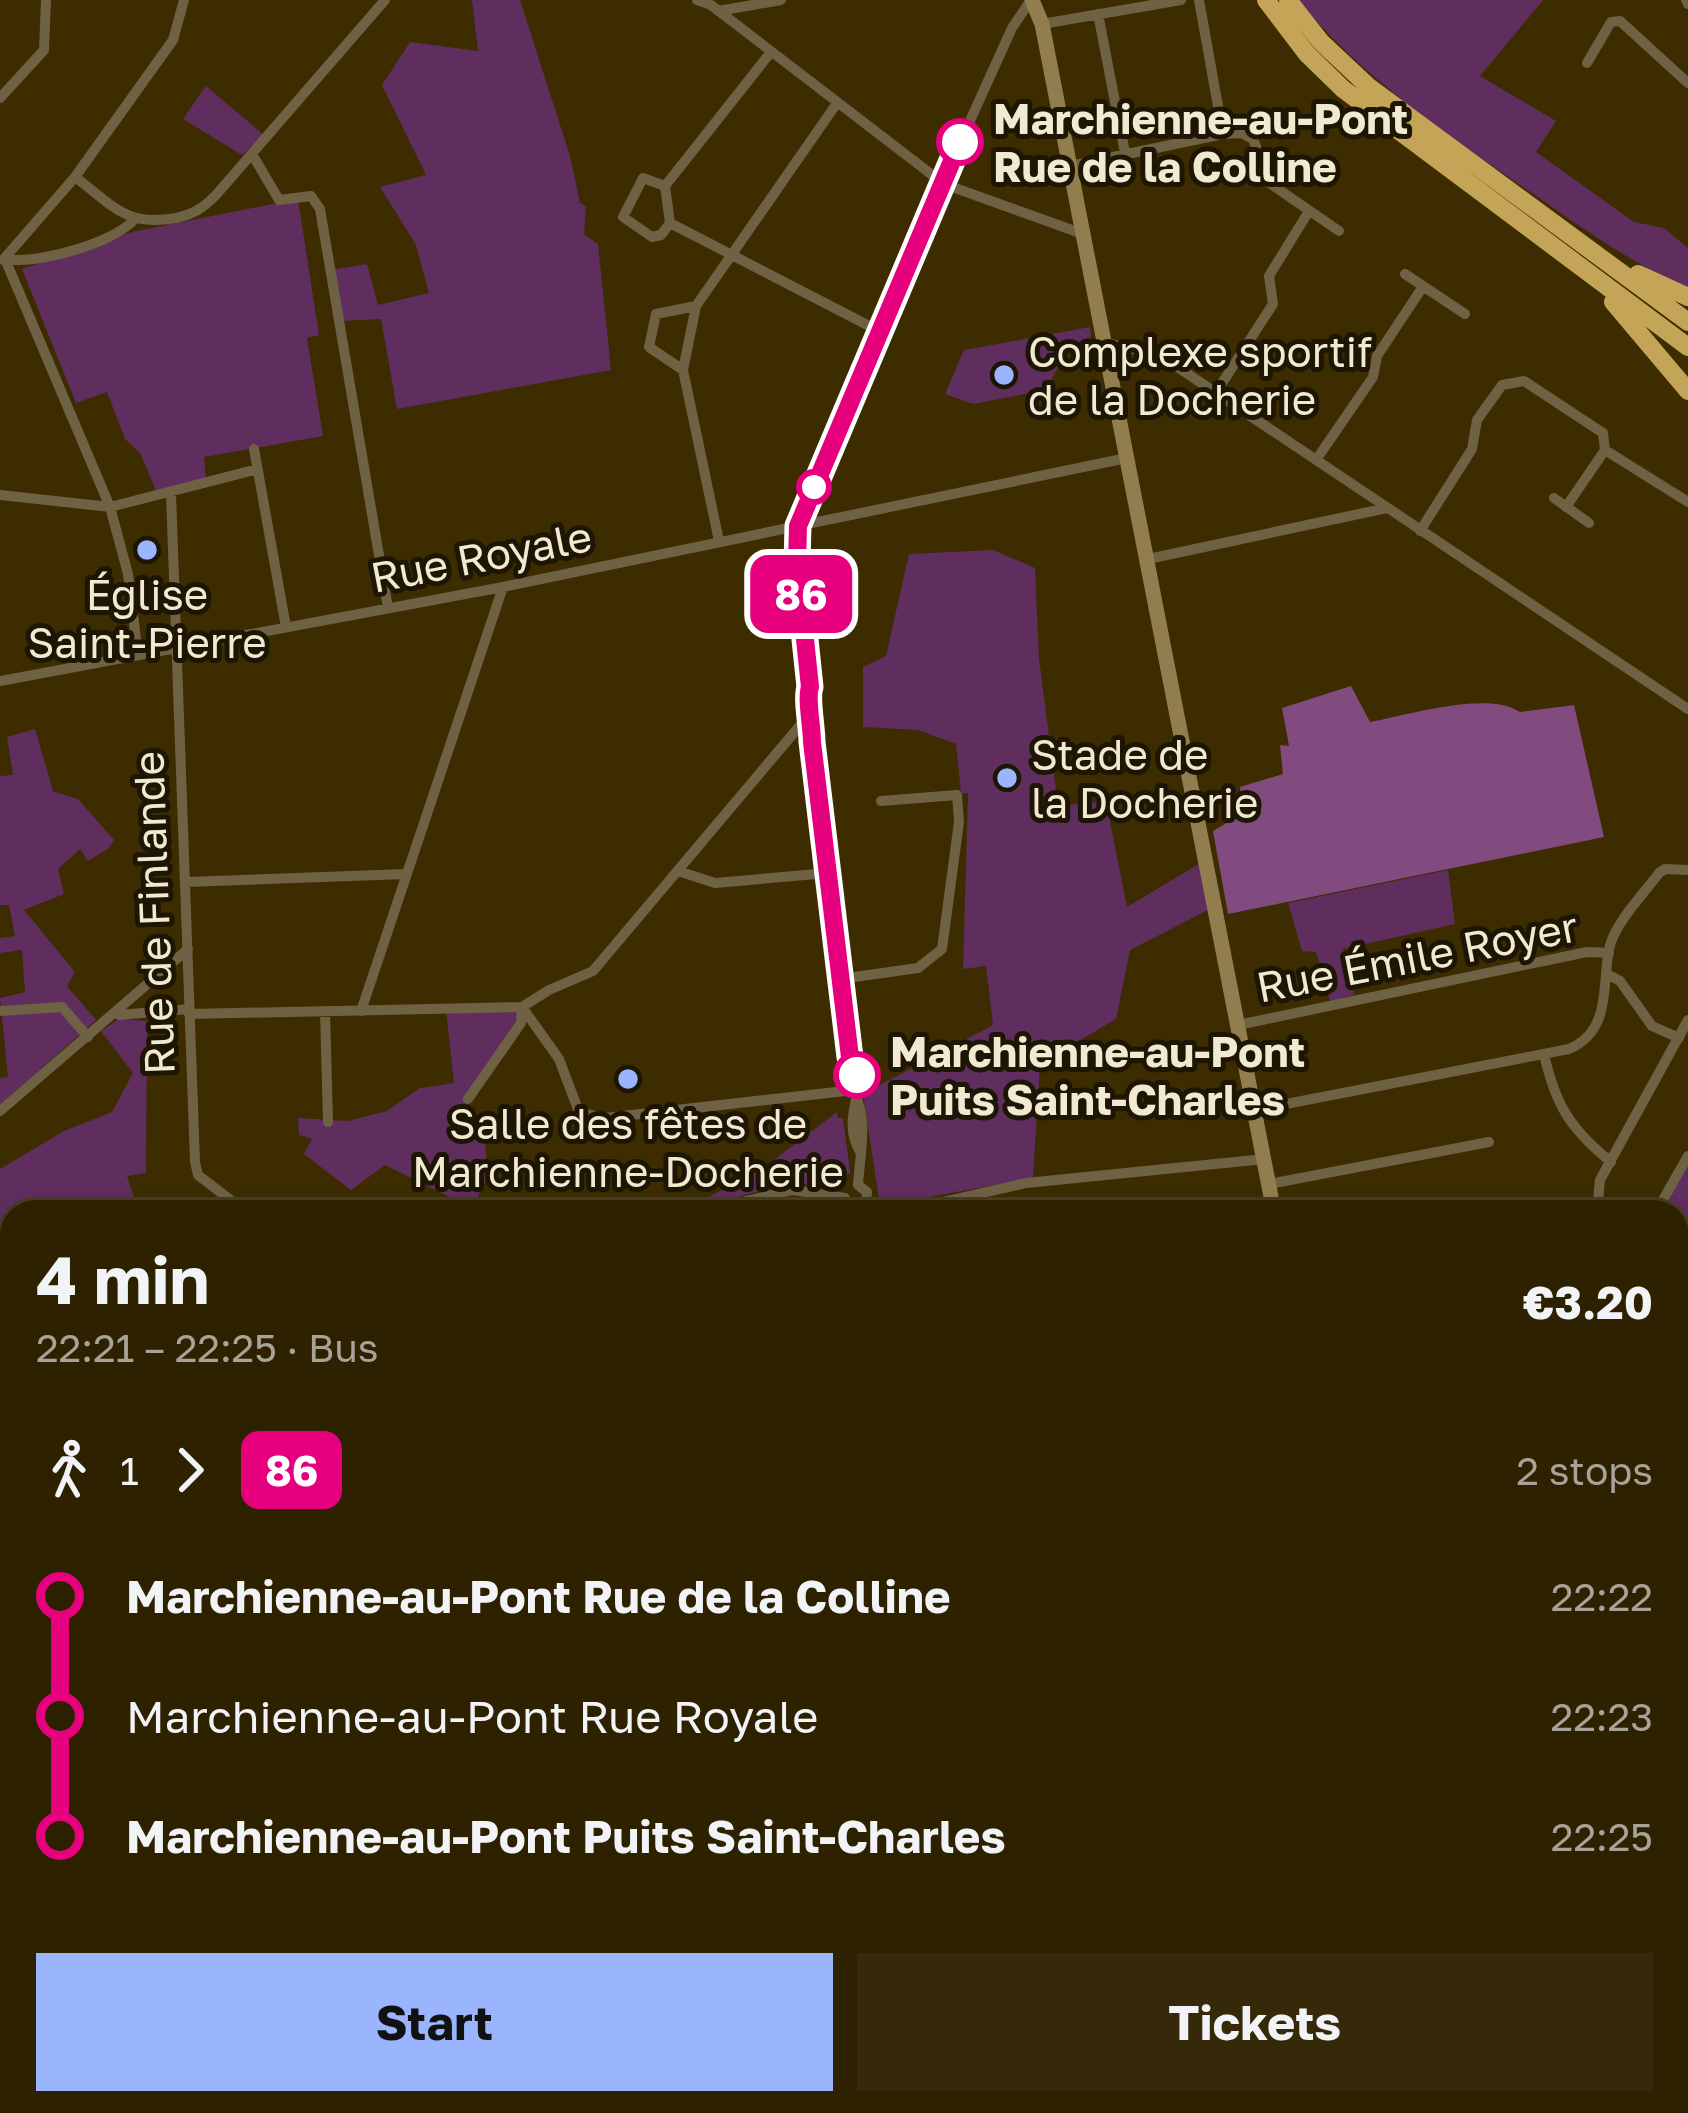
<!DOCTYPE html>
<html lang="en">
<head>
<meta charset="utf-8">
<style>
  body { margin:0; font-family:"Golos Text",sans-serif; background:#35290a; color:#f1f3f6; height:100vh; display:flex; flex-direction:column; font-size:45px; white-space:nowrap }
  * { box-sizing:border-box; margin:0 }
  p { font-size:39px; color:#a7a399 }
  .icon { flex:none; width:66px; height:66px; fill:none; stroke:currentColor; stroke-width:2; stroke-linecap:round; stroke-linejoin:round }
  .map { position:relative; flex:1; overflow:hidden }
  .details { position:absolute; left:0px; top:1200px; width:1689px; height:915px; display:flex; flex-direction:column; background:#2d2100; border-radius:36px 36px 0 0; box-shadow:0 6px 18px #0003,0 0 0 3px #483e22 }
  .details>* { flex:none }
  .badge { padding:0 24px; border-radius:18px; font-size:42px; line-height:78px }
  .map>.badge { position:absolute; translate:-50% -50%; box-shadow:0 0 0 6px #fff }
  .legs { display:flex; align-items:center; gap:18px; height:132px; padding:0 36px; font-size:39px }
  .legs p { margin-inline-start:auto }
  .head { display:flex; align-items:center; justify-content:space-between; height:204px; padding:0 36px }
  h1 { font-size:66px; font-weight:700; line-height:90px }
  .button { display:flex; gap:24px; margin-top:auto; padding:24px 36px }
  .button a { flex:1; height:138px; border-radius:0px; background:#9ab5fd; color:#111; font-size:48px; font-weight:700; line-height:138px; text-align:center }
  .button a+a { background:#35290a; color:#f1f3f6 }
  ul { padding:0 36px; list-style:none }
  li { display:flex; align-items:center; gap:42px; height:120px; font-size:45px }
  li i { display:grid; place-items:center; width:18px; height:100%; margin:0 15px; background:currentColor }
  li i::after { content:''; width:30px; height:30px; margin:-15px; border:9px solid; border-radius:50%; background:#2d2100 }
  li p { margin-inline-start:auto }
  li:first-child i { background:linear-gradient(#0000 50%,currentColor 0) }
  li:last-child i { background:linear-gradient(currentColor 50%,#0000 0) }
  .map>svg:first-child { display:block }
</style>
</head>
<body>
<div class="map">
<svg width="1688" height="2113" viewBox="0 0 1688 2113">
  <rect width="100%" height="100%" fill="#3c2c00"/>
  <path fill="#5f2e5e" d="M 472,0 L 520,0 L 570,156 L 580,203 L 586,206 L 584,234 L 598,244 L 611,370 L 397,409 L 381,319 L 339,321 L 330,270 L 367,264 L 378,305 L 429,293 L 416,245 L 380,187 L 426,175 L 382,85 L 410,42 L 478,51 Z
    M 1298,0 L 1543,0 L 1480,76 L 1556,121 L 1536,152 L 1634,222 L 1664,228 L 1688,248 L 1688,288 C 1621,258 1576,223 1516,182 C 1439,129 1357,72 1298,0 Z
    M 206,86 L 264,135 L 242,155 L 183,119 Z
    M 298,199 L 319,335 L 307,338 L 323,436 L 204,457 L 206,478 L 157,493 L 140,453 L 125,439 L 107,392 L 76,403 L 22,269 L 132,232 Z
    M 1090,327 L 1091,337 C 1068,341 1057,371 1046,390 L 973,404 L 945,394 L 964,350 Z
    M 993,550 L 1035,568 L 1039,658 L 1058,806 L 1106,801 L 1127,907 L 1207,859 L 1216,906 L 1130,950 L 1116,1019 L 1040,1064 L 1033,1178 L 880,1206 L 863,1094 L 993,1025 L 986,966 L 963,969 L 968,793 L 961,793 L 956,744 L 918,730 L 863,727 L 863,667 L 886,656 L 909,554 Z
    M 35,729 L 53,791 L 78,799 L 114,840 L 109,848 L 88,861 L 80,849 L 58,869 L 64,894 L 24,910 L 75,972 L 67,986 L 96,1020 L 0,1105 L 0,1078 L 8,1077 L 0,998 L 25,992 L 22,950 L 0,953 L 0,938 L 15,936 L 9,905 L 0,905 L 0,776 L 13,775 L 7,737 Z
    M 1448,870 L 1455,924 L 1343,949 L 1354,995 L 1330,1001 L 1316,952 L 1302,951 L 1288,903 Z
    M 522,1007 L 521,1023 L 464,1105 L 484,1117 L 487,1178 L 472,1208 L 385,1165 L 351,1190 L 304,1154 L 312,1139 L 299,1135 L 298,1118 L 348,1121 L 387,1111 L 420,1088 L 454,1083 L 446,1009 Z
    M 119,1019 L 147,1021 L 146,1173 L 127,1176 L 135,1200 L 204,1212 L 12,1212 L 12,1704 L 0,1700 L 0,1169 L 64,1131 L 112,1112 L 133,1073 L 101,1031 Z
    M 837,1112 L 838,1118 L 843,1118 L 850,1172 L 838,1187 L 791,1183 L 683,1211 L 763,1168 Z
    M 1688,1158 L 1688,1594 L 1677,1591 L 1677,1212 L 1660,1212 Z"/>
  <path fill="#824b80" d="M 1351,686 L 1370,722 C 1407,715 1489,690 1520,712 L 1574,705 L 1604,837 L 1228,914 L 1213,831 L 1242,814 L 1240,787 L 1283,774 L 1280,745 L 1289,746 L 1282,708 Z
    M 1677,1737 L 1688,1749 L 1688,1852 L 1677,1853 Z"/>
  <path fill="#002329" d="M 934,2103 L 1129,2103 L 1159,2113 L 963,2113 Z"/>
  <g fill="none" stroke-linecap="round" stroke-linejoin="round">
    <path stroke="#6e6144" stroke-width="10" d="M 697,0 L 711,5 L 944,184 L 1083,234
      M 1686,0 L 1688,4
      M 718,11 L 781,0
      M 1098,14 L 1125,153
      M 1042,24 L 1181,0
      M 771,52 L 665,186 L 670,223 L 881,332
      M 1587,63 L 1611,22 L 1620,21 L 1688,83
      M 0,98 L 44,50 L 46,0
      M 1223,134 L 1242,133 L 1253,139 L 1271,184 L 1339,231
      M 252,154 L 279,200 L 311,196 L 320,209 L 388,608
      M 1070,166 L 1223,134 L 1199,0
      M 75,177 C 114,206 125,227 176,218 C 194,214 203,208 216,195 L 385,0
      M 665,186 L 643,178 L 623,217 L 652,237 L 661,235 L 670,223
      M 5,259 L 110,507 L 128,574 L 138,655
      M 5,259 C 36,265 113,243 134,220
      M 3,260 L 75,177 L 173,40 L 184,0
      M 1405,274 L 1465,314
      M 1106,343 L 1158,354 L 1688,709
      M 683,370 L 649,347 L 656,314 L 696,306
      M 1217,391 L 1273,304 L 1269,276 L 1309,211
      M 254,449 L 286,627
      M 1605,450 L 1688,502
      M 1316,460 L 1373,377 L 1377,356 L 1422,288
      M 171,494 L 195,1162 L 198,1175 L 246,1212
      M 0,495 L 110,507 L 258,469
      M 1554,498 L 1589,523
      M 1420,531 L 1472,449 L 1477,420 L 1502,385 L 1524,381 L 1603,433 L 1605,450 L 1566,507
      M 719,541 L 683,370 L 696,306 L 837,103
      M 1148,559 L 1387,508
      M 131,594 L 174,589
      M 0,681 L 503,587 L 1127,458
      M 814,750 L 850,1056 C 851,1063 855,1068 857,1074 C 863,1096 842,1120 860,1152
      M 815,751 C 824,729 804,709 810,687 L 792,543 L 964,134 L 1012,28 L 1031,0
      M 678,871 L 715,883 L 828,873
      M 186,882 L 406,874
      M 1609,975 L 1620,981 L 1652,1026 L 1679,1038
      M 840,979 L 918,968 L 942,949 L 959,822 L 957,795 L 881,801
      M 0,1011 L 62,1007 L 88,1037
      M 325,1011 L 328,1122
      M 361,1011 L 503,587
      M 189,1014 L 522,1007 L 559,1059 L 579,1112 L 605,1118 L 854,1090
      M 119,1015 L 189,1009
      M 1238,1025 L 1587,952 L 1609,953
      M 1544,1054 C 1555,1104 1570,1129 1611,1162
      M 853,1071 L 848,1082 C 871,1113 860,1151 858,1185
      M 468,1099 L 521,1023 L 522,1007 L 549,990 L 593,971 L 803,722 L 813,718
      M 1255,1110 L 1569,1049 C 1618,1028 1598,971 1613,937 C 1623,915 1644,893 1659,873 L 1665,869 L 1688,870
      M 0,1111 L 188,949
      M 1269,1184 L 1489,1142
      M 858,1185 L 867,1192 L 866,1203
      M 699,1212 L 793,1190 L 845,1198 L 849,1206 L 860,1207
      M 899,1212 L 1026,1183 L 1265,1159
      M 1597,1212 L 1600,1180 L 1688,1020
      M 1656,1212 L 1688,1156
      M 1677,1600 L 1688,1603"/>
    <path stroke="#917d4d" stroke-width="15" d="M 1032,0 L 1042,24 L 1274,1212
      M 0,1673 L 12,1677
      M 1319,2103 L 1342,2113"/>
    <path stroke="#c4a557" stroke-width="18" d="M 1266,0 L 1307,54 L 1343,89 L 1688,347
      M 1288,0 L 1321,42 L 1369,87 L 1688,322
      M 1638,274 L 1688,297
      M 1613,302 L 1688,391"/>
  </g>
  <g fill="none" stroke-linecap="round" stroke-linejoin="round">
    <defs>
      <path id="line-1" d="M 857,1075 L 850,1057 L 812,742 C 812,727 806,698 810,687 L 797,563 L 798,526 L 960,142"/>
    </defs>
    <use href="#line-1" stroke="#fff" stroke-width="27"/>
    <use href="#line-1" stroke="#e6007e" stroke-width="18"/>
  </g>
  <g fill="#fff" stroke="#e6007e" stroke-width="6">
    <circle cx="960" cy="142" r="21"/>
    <circle cx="814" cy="487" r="15"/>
    <circle cx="857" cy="1075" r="21"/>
  </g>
  <g fill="#9ab5fd" stroke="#1d1605" stroke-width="4.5">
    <circle cx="1004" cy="375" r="12"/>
    <circle cx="147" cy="550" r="12"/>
    <circle cx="1007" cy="778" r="12"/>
    <circle cx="628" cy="1079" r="12"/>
  </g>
  <g text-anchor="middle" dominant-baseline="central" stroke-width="10" stroke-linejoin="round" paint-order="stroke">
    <g font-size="42" font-weight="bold" fill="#f2e9d1" stroke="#1d1605" text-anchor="start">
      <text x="993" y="118">Marchienne-au-Pont<tspan x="993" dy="48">Rue de la Colline</tspan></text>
      <text x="890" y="1051">Marchienne-au-Pont<tspan x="890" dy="48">Puits Saint-Charles</tspan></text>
    </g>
    <g font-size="42" fill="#f2e9d1" stroke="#1d1605" text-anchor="start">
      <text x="1028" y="351">Complexe sportif<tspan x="1028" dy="48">de la Docherie</tspan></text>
      <text x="147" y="594" text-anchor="middle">Église<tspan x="147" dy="48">Saint-Pierre</tspan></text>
      <text x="1031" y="754">Stade de<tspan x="1031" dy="48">la Docherie</tspan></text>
      <text x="628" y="1123" text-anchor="middle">Salle des fêtes de<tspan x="628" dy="48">Marchienne-Docherie</tspan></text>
    </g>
    <g font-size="42" fill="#f2e9d1" stroke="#1d1605">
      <text transform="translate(481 556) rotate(-11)">Rue Royale</text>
      <text transform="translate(153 913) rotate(-92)">Rue de Finlande</text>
      <text transform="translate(1417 956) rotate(-11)">Rue Émile Royer</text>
    </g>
  </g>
</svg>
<b class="badge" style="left:801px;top:594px;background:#e6007e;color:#fff">86</b>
<section class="details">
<div class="head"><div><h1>4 min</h1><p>22:21 – 22:25 · Bus</p></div><b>€3.20</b></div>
<div class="legs"><svg class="icon" aria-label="walk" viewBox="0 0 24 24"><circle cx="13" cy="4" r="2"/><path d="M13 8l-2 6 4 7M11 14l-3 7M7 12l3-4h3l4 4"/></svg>1<svg class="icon" aria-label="forward" viewBox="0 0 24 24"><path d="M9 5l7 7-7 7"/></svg><b class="badge" style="background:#e6007e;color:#fff">86</b><p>2 stops</p></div>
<ul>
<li><i style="color:#e6007e"></i><b>Marchienne-au-Pont Rue de la Colline</b><p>22:22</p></li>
<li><i style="color:#e6007e"></i><span>Marchienne-au-Pont Rue Royale</span><p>22:23</p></li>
<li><i style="color:#e6007e"></i><b>Marchienne-au-Pont Puits Saint-Charles</b><p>22:25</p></li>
</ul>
<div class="button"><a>Start</a><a>Tickets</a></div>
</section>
</div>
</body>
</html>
